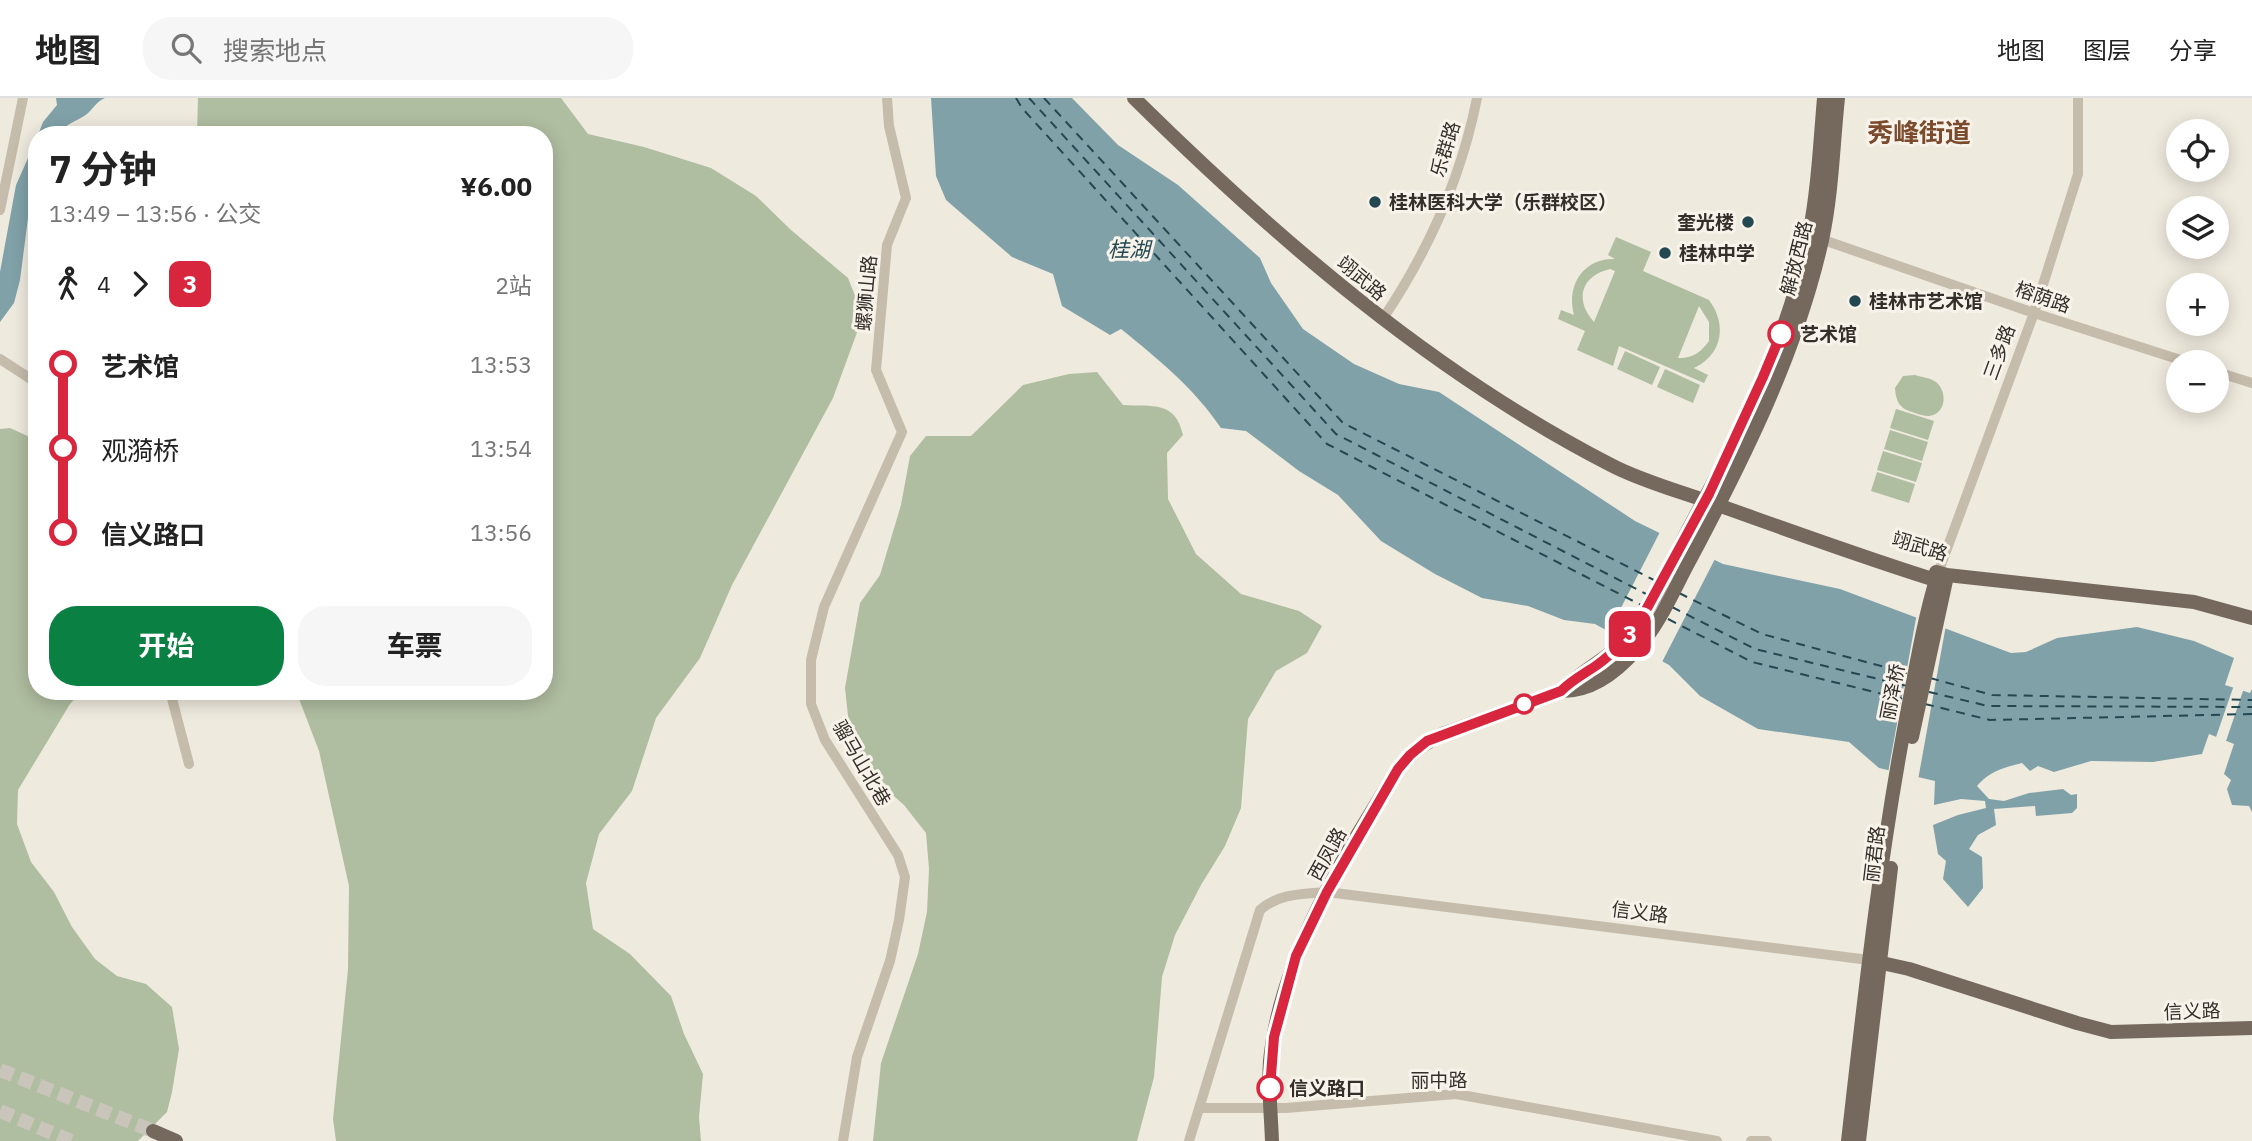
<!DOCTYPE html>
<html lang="zh">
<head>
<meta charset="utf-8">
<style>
  body { margin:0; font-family:"IBM Plex Sans","Noto Sans SC",sans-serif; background:#f6f6f6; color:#222; height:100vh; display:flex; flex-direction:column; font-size:26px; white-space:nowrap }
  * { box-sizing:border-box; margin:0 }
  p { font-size:23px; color:#767676 }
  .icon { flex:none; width:38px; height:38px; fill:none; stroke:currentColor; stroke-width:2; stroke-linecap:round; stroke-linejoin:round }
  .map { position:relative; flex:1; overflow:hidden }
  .drawer { position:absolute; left:28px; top:28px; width:525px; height:574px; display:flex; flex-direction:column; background:#fff; border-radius:28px; box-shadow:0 4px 18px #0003 }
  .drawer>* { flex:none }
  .badge { padding:0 14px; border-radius:10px; font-size:24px; line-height:46px }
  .fabs { position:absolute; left:2166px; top:21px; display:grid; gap:14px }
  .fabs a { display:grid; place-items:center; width:63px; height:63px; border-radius:50%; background:#fff; box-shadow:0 4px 18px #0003; font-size:35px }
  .map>.badge { position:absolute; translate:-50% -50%; box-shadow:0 0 0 4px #fff }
  .legs { display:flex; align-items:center; gap:10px; height:77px; padding:0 21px; font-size:23px }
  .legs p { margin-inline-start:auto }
  .head { display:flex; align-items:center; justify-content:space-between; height:119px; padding:0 21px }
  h1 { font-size:38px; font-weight:700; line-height:52px }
  .cta { display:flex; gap:14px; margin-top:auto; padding:14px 21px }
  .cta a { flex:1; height:80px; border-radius:28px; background:#0b8043; color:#fff; font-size:28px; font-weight:700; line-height:80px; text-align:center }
  .cta a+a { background:#f6f6f6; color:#222 }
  ul { padding:0 21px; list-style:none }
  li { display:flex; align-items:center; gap:24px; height:84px; font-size:26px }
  li i { display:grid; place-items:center; width:10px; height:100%; margin:0 9px; background:currentColor }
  li i::after { content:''; width:18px; height:18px; margin:-9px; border:5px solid; border-radius:50%; background:#fff }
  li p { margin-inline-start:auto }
  li:first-child i { background:linear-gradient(#0000 50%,currentColor 0) }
  li:last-child i { background:linear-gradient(currentColor 50%,#0000 0) }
  header { display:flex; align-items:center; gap:42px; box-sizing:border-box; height:98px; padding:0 35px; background:#fff; border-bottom:2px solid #e0e0e0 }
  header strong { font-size:33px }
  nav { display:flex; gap:38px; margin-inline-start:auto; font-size:24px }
  .search { width:490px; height:63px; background:#f6f6f6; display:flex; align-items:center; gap:18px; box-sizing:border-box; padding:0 24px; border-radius:28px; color:#767676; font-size:26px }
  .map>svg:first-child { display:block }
</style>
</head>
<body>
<header>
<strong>地图</strong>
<div class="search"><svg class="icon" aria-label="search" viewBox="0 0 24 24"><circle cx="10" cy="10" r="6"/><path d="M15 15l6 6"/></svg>搜索地点</div>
<nav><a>地图</a><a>图层</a><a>分享</a></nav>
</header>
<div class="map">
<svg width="2252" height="1043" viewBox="0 0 2252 1043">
  <rect width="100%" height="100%" fill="#efeade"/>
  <path fill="#afbda0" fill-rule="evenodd" d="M 198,0 L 561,0 L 588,36 L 644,49 L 711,70 L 756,98 L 791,132 L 848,180 L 863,218 L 833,300 L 732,487 L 700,560 L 656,620 L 632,693 L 599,736 L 586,785 L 593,831 L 630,856 L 671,898 L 684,936 L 703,976 L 699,1019 L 701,1043 L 336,1043 L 333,1021 L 348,871 L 349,788 L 319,653 L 296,593 L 544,593 L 544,37 L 197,37 Z
    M 1616,139 L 1651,154 L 1643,173 L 1709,202 C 1727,226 1723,256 1694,270 L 1708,277 L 1704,285 L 1619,248 L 1613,268 L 1577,252 L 1585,233 L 1558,221 L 1561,212 L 1574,217 C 1566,188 1583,160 1615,161 L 1608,157 ZM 1610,171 L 1615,173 L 1594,224 C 1574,202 1581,178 1610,171 ZM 1699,208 L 1709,224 L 1709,243 C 1701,254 1692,261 1678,260 Z
    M 1625,253 L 1660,269 L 1652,287 L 1617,271 Z
    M 1665,271 L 1700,287 L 1693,305 L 1657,289 Z
    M 1097,274 L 1123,307 C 1153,309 1175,302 1183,337 L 1167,355 L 1168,401 L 1196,456 L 1241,496 L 1299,513 L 1322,528 L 1307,555 L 1276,573 L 1248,621 L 1241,710 L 1225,748 L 1201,787 L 1175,837 L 1162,879 L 1154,979 L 1137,1043 L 873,1043 L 881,965 L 918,856 L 927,814 L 929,771 L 926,735 L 904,707 L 868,675 L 850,636 L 845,590 L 860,505 L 880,477 L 901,407 L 910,358 L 926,338 L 971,338 L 1023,287 L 1069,276 Z
    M 1915,277 C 1921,279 1931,280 1936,284 C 1948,294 1946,316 1929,318 C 1923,318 1918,316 1912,314 C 1899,310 1896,303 1895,290 L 1903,278 Z
    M 1896,311 L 1934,323 L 1928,342 L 1890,330 Z
    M 10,330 L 34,341 L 37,345 L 37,593 L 82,593 L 70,606 L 18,692 L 17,726 L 31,764 L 54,794 L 72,829 L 95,861 L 117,878 L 146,886 L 172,909 L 179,951 L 172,994 L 167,1014 L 138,1043 L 0,1043 L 0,331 Z
    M 1890,332 L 1928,344 L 1922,363 L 1884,351 Z
    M 1883,353 L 1922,365 L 1916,384 L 1877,372 Z
    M 1877,374 L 1915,386 L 1909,405 L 1871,393 Z"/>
  <path fill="#81a1a9" d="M 56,0 L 105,0 C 96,4 94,10 87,16 C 76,24 66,25 58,37 L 38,37 L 43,24 L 57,7 Z
    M 931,0 L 1072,0 L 1118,47 L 1178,87 L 1260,160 L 1271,185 L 1303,231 L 1354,266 L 1399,286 L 1439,294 L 1635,423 L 1723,466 L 1840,491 L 2011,555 L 2026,554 L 2057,540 L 2137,529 L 2194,543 L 2234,560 L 2225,587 L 2250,595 L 2252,591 L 2252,714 L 2249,708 L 2232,707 L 2227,691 L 2231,682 L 2224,676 L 2234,646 L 2209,636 L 2202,656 L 2153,664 L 2091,663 L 2054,674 L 2038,668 L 2030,673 L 2022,665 C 2003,670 1990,673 1977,688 L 1989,701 L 2004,703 L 2029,695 L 2063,691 L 2071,697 L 2077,696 L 2077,710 L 2072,715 L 2036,718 L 2035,708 L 1994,711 L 1996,727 L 1978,737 L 1969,751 L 1982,759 L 1983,790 L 1968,809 L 1943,781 L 1946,763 L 1938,756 L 1933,727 L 1958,717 L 1986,710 L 1985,703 L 1961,701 L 1934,707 L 1935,683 L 1879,670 L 1849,644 L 1758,631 L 1700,598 L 1669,567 L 1595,526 L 1564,522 L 1528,508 L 1482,500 L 1435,476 L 1381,443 L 1338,397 L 1299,373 L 1246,333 L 1221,330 C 1194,290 1158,261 1121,231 L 1110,237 L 1062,208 L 1053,176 L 1012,159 L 946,102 L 936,78 Z
    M 37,40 L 37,74 L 31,97 L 20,182 L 14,205 L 0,224 L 0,174 L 16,87 Z"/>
  <path fill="#efeade" d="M 1661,432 L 1716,459 L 1661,566 L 1607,537 Z
    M 1917,515 L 1946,527 L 1918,682 L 1888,675 Z
    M 2234,587 L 2244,590 L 2225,646 L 2215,642 Z"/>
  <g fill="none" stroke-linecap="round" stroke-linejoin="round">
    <path stroke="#244851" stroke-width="2" stroke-dasharray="9 7" stroke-linecap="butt" d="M 1016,0 L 1022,10 L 1327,346 L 1641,507
      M 1029,0 L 1336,336 L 1648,497
      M 1044,0 L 1343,325 L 1656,483
      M 1679,495 L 1762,536 L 1907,575
      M 1672,509 L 1755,551 L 1907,588
      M 1668,521 L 1752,564 L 1903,601
      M 1930,580 L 1992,597 L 2252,602
      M 1929,594 L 1988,608 L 2252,609
      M 1925,606 L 1990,622 L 2252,616"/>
    <path stroke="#cac5ba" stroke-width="14" stroke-dasharray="14 7" stroke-linecap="butt" d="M 0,972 L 153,1033
      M 0,1013 L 71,1043"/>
    <path stroke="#c6bcac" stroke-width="10" d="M 0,112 L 23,0
      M 1815,139 L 2034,215 L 2187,264
      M 1382,222 C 1428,154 1461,81 1477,0
      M 0,261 L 37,285
      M 2217,274 L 2252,285
      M 1938,475 L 2034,215 L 2078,76 L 2078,0
      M 170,593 L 189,666
      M 1200,1010 L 1286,1010 L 1456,996 L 1717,1043
      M 843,1043 L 857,959 L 890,863 L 899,822 L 905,779 L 898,757 L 825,642 L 811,606 L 811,562 L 824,509 L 902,334 L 876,272 L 887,147 L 906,100 L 889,28 L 887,0
      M 1189,1043 L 1260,812 C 1279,795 1304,796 1327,794 L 1869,862
      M 1751,1043 L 1767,1043"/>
    <path stroke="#75695d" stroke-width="14" d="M 1134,0 C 1277,141 1432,275 1611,367 C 1641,383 1682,394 1715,406 C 1791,433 1867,461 1945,485
      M 1936,474 L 1947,477 L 2194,504 L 2252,520
      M 1561,593 C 1580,573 1607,562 1627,540 C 1654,509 1670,466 1689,430 C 1739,338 1789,240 1809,137 C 1818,92 1820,46 1824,0
      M 1912,639 L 1947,478
      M 1873,863 L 1909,871 L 2077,925 L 2111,934 L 2252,930
      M 153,1033 L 176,1043
      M 1272,1043 C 1271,1016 1268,989 1270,963 C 1280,860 1344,757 1398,671 C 1412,655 1425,644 1445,635 L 1561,593 C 1591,594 1617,574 1637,551 C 1660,526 1674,491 1691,460 C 1744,360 1797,254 1822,142 C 1832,96 1833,47 1838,0
      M 1848,1043 C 1864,903 1879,764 1905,626 C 1915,575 1923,524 1938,475
      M 1859,1043 L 1891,770"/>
  </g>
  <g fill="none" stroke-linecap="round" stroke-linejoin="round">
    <defs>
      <path id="line-1" d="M 1270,990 L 1274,939 L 1296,858 L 1327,794 L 1398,671 L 1410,657 L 1427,643 L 1561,593 C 1572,582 1584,576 1597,567 C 1614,555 1627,540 1640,523 L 1709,396 L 1763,279 L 1781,236"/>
    </defs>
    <use href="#line-1" stroke="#fff" stroke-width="16"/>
    <use href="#line-1" stroke="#d7263d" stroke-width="10"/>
  </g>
  <g fill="#244851" stroke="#f8f3ea" stroke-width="2.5">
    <circle cx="1375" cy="104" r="7"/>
    <circle cx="1748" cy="124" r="7"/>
    <circle cx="1665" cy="155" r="7"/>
    <circle cx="1855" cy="203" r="7"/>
  </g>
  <g fill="#fff" stroke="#d7263d" stroke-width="3.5">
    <circle cx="1781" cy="236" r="12"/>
    <circle cx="1524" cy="606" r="9"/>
    <circle cx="1270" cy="990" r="12"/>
  </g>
  <g text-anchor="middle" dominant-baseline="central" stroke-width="6" stroke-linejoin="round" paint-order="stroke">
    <g font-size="19" fill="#352f2a" stroke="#f8f3ea">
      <text transform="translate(1445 51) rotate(-73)">乐群路</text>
      <text transform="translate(1796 160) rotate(-76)">解放西路</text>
      <text transform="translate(1362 180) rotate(40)">翊武路</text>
      <text transform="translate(866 195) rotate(-85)">螺狮山路</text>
      <text transform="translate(2043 199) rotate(19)">榕荫路</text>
      <text transform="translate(1999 254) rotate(-70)">三多路</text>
      <text transform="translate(1920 448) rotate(17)">翊武路</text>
      <text transform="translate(1892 594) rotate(-79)">丽泽桥</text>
      <text transform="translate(862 665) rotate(60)">骝马山北巷</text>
      <text transform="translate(1327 756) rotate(-61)">西凤路</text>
      <text transform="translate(1874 756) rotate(-83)">丽君路</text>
      <text transform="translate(1640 814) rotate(7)">信义路</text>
      <text transform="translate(2192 913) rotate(-2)">信义路</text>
      <text x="1439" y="982">丽中路</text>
    </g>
    <g font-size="19" font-weight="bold" fill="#352f2a" stroke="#f8f3ea" text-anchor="start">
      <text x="1389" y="104">桂林医科大学（乐群校区）</text>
      <text x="1734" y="124" text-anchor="end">奎光楼</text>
      <text x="1679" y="155">桂林中学</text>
      <text x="1869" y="203">桂林市艺术馆</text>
    </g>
    <g font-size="19" font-weight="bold" fill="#352f2a" stroke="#f8f3ea" text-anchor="start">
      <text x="1800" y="236">艺术馆</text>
      <text x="1289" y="990">信义路口</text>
    </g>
    <g font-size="21" font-style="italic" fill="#244851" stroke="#f8f3ea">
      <text x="1129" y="151">桂湖</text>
    </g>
    <g font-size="26" font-weight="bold" fill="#7a4b2d" stroke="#f8f3ea">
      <text x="1919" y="34">秀峰街道</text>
    </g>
  </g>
</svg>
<div class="fabs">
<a><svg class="icon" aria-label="locate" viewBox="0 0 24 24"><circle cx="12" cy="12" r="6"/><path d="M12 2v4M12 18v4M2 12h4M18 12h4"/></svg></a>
<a><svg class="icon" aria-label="layers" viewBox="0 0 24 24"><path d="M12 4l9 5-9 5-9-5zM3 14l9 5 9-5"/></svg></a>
<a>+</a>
<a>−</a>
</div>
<b class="badge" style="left:1630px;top:536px;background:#d7263d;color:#fff">3</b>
<section class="drawer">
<div class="head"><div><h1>7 分钟</h1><p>13:49 – 13:56 · 公交</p></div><b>¥6.00</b></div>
<div class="legs"><svg class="icon" aria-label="walk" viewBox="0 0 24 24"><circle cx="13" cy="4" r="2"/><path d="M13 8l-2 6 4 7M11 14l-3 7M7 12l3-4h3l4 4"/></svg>4<svg class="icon" aria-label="forward" viewBox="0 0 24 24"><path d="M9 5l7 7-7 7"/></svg><b class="badge" style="background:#d7263d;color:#fff">3</b><p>2站</p></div>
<ul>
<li><i style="color:#d7263d"></i><b>艺术馆</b><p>13:53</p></li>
<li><i style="color:#d7263d"></i><span>观漪桥</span><p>13:54</p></li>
<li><i style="color:#d7263d"></i><b>信义路口</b><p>13:56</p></li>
</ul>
<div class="cta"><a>开始</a><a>车票</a></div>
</section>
</div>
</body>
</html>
